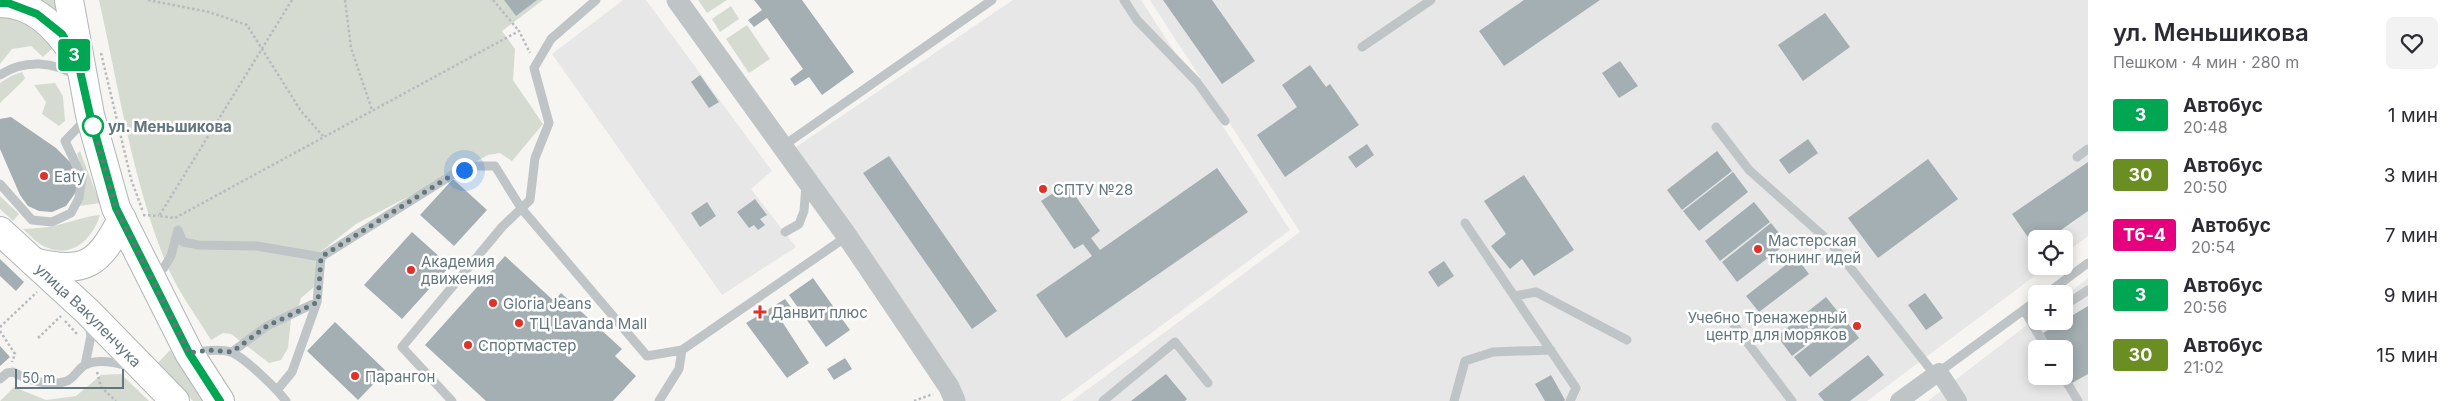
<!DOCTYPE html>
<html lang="ru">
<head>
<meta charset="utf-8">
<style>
  body { margin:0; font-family:Inter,sans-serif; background:#f2f2f3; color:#2b2b33; height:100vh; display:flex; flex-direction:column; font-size:19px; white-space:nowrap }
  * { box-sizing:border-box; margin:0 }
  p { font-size:16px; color:#7c7c81 }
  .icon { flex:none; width:28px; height:28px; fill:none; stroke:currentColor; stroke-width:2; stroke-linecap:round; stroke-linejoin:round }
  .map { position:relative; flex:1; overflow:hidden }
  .sheet { display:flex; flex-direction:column; background:#fff; width:375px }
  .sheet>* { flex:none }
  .badge { padding:0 10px; border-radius:4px; font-size:18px; line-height:32px }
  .controls { position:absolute; left:2028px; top:230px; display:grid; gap:10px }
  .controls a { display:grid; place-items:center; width:45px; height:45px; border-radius:8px; background:#fff; box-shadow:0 2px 12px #0003; font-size:25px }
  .scale { position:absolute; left:15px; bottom:12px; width:109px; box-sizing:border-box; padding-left:5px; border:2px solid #61767d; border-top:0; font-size:14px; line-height:18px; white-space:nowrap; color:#61767d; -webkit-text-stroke:4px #fff; paint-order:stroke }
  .you { position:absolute; width:25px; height:25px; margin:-12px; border:4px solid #fff; border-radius:50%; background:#1a73e8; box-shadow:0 0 0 8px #1a73e833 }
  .map>.badge { position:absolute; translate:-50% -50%; box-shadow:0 0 0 2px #fff }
  .round { display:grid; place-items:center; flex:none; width:52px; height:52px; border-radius:8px; background:#f2f2f3 }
  .overview { display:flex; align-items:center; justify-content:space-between; height:85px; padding:0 25px }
  h1 { font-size:24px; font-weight:600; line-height:38px }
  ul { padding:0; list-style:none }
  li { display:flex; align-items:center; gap:15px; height:60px; padding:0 25px }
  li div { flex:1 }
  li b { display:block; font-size:19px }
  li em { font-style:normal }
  li .badge { min-width:55px; font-weight:700; text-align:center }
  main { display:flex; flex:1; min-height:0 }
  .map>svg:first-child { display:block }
</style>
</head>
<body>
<main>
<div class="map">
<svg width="2088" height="401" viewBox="0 0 2088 401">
  <rect width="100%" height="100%" fill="#f6f5f2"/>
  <path fill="#e6e7e6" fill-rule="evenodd" d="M 623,0 L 646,0 L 772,171 L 751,189 L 796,247 L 722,295 L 552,54 Z
    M 1013,0 L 1141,0 L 1290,230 L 1060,401 L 963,401 L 796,147 Z
    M 1150,0 L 2088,0 L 2088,236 L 2064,254 L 2064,239 L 2036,239 L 2036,266 L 2048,266 L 1867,401 L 1072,401 L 1300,232 Z
    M 2088,278 L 2088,401 L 1928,401 L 2036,318 L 2036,321 L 2064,321 L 2064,297 ZM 2036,349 L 2064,349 L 2064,376 L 2036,376 Z"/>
  <path fill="#d6dbd1" d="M 25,0 L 58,0 L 63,25 Z
    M 99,0 L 543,0 L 502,31 L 515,49 L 513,80 L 543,124 L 512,161 L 500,153 L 488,155 L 356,224 L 319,253 L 314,287 L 301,298 L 298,309 L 291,319 L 288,348 L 281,360 L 269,363 L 231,334 L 223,333 L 211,340 C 197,317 179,293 168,268 C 133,184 119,89 99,0 Z
    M 698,0 L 727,0 L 707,13 Z
    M 731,6 L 739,19 L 720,32 L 712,19 Z
    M 0,16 C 22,19 38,33 53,48 L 43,57 L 31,46 L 12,49 L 0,64 Z
    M 747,25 L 770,59 L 749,73 L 726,39 Z
    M 22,72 L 25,78 L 23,81 L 0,103 L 0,83 L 11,76 Z
    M 55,83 L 63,96 L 65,121 L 59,126 L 42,114 L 46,102 L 34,85 Z
    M 80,151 L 100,203 L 79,206 C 89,187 84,174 77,154 Z
    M 0,196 L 19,214 L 13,221 L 0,209 Z
    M 100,215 C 93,238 73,258 48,248 C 38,245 30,235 23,229 C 35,228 47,228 58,225 C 74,221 83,217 100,215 Z
    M 170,350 L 205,401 L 193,401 L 157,364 Z
    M 121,374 L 149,401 L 0,401 L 14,387 L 46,400 L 76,396 L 101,375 Z"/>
  <path fill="#a3afb2" d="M 504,0 L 537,0 L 516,16 Z
    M 754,0 L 802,0 L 854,72 L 822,95 L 809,77 L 795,86 L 790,79 L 803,69 L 767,18 L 754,27 L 748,20 L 762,10 Z
    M 1163,0 L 1212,0 L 1255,61 L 1222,84 Z
    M 1524,0 L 1600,0 L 1504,66 L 1479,31 Z
    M 1825,13 L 1850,47 L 1803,81 L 1778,45 Z
    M 1620,61 L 1638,86 L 1619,98 L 1602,73 Z
    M 1310,65 L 1326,87 L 1330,84 L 1359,125 L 1285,177 L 1257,135 L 1297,107 L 1282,85 Z
    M 700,75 L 719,102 L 709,108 L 691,82 Z
    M 11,117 L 56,148 L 70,162 L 77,176 L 76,192 L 66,206 L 52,212 L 39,211 L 28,206 L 20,195 L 0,149 L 0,119 Z
    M 1808,139 L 1818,153 L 1789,174 L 1779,160 Z
    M 1367,144 L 1374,155 L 1356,168 L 1348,157 Z
    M 1717,151 L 1732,171 L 1682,210 L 1667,190 Z
    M 889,156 L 997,311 L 972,329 L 863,173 Z
    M 1928,159 L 1958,199 L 1878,258 L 1848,218 Z
    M 2088,162 L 2088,211 L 2048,239 L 2036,239 L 2036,249 L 2012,214 Z
    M 1217,168 L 1248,212 L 1066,338 L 1036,295 L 1092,256 L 1083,244 L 1074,249 L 1041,201 L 1067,184 L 1100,231 L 1091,238 L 1100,250 Z
    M 1733,172 L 1748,192 L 1699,231 L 1683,211 Z
    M 1524,175 L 1574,250 L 1534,276 L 1522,259 L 1510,269 L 1491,246 L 1506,234 L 1484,201 Z
    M 453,179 L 487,210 L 454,246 L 420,215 Z
    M 755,199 L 767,215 L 760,219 L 765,225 L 758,230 L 754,225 L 749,228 L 737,212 Z
    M 707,202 L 716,216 L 700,227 L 691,213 Z
    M 1754,202 L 1770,222 L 1720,261 L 1705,241 Z
    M 1771,223 L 1787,243 L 1737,282 L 1722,262 Z
    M 412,232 L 450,266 L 402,319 L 364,285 Z
    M 505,256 L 554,301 L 561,293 L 622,349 L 615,356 L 636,376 L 613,401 L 486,401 L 425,345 Z
    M 1796,257 L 1809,274 L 1759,312 L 1746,296 Z
    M 0,259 L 24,282 L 16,291 L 0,276 Z
    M 1444,261 L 1454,276 L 1438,287 L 1428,272 Z
    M 813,278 L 850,330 L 826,347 L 789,295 Z
    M 1925,293 L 1943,318 L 1926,330 L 1908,305 Z
    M 1826,297 L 1842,317 L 1792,356 L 1777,336 Z
    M 785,299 L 794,311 L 781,320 L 809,363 L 787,378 L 746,323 Z
    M 2088,306 L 2088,374 L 2072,383 L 2064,369 L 2064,349 L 2052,349 L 2043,333 Z
    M 1844,318 L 1859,338 L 1810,377 L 1794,357 Z
    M 335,322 L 386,371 L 358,400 L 307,351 Z
    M 0,346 L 10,357 L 0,366 Z
    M 1868,355 L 1884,375 L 1850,401 L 1824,401 L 1818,394 Z
    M 845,358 L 852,369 L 834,380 L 827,369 Z
    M 1166,374 L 1187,399 L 1185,401 L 1131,401 Z
    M 1551,375 L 1565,400 L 1564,401 L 1545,401 L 1535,384 Z"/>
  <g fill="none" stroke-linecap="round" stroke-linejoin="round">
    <defs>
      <g id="primary">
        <path d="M 69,0 L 90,115 L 116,208 L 189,353 L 220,401"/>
        <path d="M 0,3 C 34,3 59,30 75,56"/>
        <path id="s1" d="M 0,231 L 87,311 L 175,401"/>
        <path d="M 34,262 C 85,275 99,264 122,219"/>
      </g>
    </defs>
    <use href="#primary" stroke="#b0b6b9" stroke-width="30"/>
    <path stroke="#b7bbbd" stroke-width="2.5" stroke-dasharray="2.5 2.5" stroke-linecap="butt" d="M 148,0 L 209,12 L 247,25 L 301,111 L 323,136
      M 292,0 L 159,216 L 175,218 L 519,31 L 530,53
      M 345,0 L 351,48 L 372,110
      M 493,0 L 519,31
      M 101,53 L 131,179 L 143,212
      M 143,215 L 159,216
      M 65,321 L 78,335
      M 0,327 L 37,292
      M 0,331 L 15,354 L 12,362
      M 38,338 L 61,316
      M 97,372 L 101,387 L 116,401
      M 914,401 L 933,394"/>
    <path stroke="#bfc4c6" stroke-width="9" d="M 1124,0 L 1137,20 L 1197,82 L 1225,121
      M 1362,47 L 1431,0
      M 0,75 C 24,59 54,61 78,77
      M 1716,127 L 1749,170 L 1830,242 L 1935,375
      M 783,146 L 992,0
      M 2077,157 L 2088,149
      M 0,184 L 32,220 L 52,222 L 71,213 L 79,198 L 82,177 L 65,141 L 86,119
      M 1465,223 L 1576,388 L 1570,401
      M 785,232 L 799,224 L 804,211 L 806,185
      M 321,257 L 452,175 L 475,166 L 495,166 L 521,208 L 647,356 L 682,350 L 846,237
      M 163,269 L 171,256 L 178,230 L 183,242 L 199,245 L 257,246 L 321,257 L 317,302 L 267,326 L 232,352
      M 2046,294 L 2088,263
      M 1515,296 L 1536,292 L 1627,340
      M 2064,306 L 2088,290
      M 2024,310 L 2047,349
      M 1728,317 L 1792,401
      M 194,352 C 205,351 223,348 233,353 C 247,360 276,388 286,401
      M 85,365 L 91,336 L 89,324
      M 1939,372 L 2036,301
      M 2063,376 L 2078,401
      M 0,379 L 7,373 L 13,372 C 28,380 50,387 67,381 C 74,378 78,369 85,365 C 98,358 118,363 131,367
      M 277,390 L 292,372 L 317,302
      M 452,401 L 402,347 L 502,227 L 530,200 L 535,158 L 549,123 L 534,68 L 551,39 L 596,0
      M 659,401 L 679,369 L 682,350
      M 1103,401 L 1175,342 L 1208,383
      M 1454,401 L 1465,361 L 1493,352 L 1551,350"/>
    <path stroke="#bfc4c6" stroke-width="18" d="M 1899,401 L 1939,372 L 1958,401"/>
    <path stroke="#bfc4c6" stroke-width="21" d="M 677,0 L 847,236 L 949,387 L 955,401"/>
    <use href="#primary" stroke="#fff" stroke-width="28"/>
  </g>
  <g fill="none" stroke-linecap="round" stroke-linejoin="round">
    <defs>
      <path id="line" d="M 0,3 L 8,3 L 37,14 L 62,34 L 78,62 L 90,115 L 116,208 L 189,353 L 220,401"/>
    </defs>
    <use href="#line" stroke="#fff" stroke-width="11"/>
    <use href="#line" stroke="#00a651" stroke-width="8"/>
    <path stroke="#61767d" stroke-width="5" stroke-dasharray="0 9" d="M 93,126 L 116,208 L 189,353 L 209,350 L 232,352 L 267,326 L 318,302 L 321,257 L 452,175 L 464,170"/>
  </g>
  <circle fill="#fff" stroke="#00a651" stroke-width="2.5" cx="93" cy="126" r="10"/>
  <g fill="#df3229" stroke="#fff" stroke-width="2">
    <circle cx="44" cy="176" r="5"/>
    <circle cx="1043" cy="189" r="5"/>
    <circle cx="1758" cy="249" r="5"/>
    <circle cx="411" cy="270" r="5"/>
    <circle cx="493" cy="303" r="5"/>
    <path d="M757.5 304.5h5v5h5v5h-5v5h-5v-5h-5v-5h5z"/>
    <circle cx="519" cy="323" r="5"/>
    <circle cx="1857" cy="326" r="5"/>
    <circle cx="468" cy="345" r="5"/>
    <circle cx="355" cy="376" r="5"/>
  </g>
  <g text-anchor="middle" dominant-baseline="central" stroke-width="5" stroke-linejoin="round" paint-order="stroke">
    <g font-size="15" font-weight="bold" fill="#61767d" stroke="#fff" text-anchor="start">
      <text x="108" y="126">ул. Меньшикова</text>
    </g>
    <g font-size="15" fill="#61767d" stroke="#fff" text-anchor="start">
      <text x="54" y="176">Eaty</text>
      <text x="1053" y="189">СПТУ №28</text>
      <text x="1768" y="240">Мастерская<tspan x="1768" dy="17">тюнинг идей</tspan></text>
      <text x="421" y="261">Академия<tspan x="421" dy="17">движения</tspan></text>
      <text x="503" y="303">Gloria Jeans</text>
      <text x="771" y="312">Данвит плюс</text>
      <text x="1847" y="317" text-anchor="end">Учебно Тренажерный<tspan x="1847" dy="17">центр для моряков</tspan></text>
      <text x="529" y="323">ТЦ Lavanda Mall</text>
      <text x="478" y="345">Спортмастер</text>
      <text x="365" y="376">Парангон</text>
    </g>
    <g font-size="15" fill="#61767d" stroke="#fff">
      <text stroke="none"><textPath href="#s1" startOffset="122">улица Вакуленчука</textPath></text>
    </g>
  </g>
</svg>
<div class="controls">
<a><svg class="icon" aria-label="locate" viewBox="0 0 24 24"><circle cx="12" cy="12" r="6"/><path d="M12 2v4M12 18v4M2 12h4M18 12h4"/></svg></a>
<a>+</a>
<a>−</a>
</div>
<div class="scale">50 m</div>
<div class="you" style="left:464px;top:170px"></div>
<b class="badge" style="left:74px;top:55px;background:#00a651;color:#fff">3</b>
</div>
<section class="sheet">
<div class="overview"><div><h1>ул. Меньшикова</h1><p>Пешком · 4 мин · 280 m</p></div><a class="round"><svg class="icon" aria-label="heart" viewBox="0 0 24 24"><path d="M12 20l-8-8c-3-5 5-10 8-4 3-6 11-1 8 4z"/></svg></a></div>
<ul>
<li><span class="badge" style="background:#00a651;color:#fff">3</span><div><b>Автобус</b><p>20:48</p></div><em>1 мин</em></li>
<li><span class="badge" style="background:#6b8e23;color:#fff">30</span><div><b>Автобус</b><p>20:50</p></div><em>3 мин</em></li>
<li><span class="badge" style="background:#e6007e;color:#fff">Тб-4</span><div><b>Автобус</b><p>20:54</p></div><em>7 мин</em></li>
<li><span class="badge" style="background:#00a651;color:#fff">3</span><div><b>Автобус</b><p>20:56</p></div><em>9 мин</em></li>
<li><span class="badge" style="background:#6b8e23;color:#fff">30</span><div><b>Автобус</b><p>21:02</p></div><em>15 мин</em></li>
</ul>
</section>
</main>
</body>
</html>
